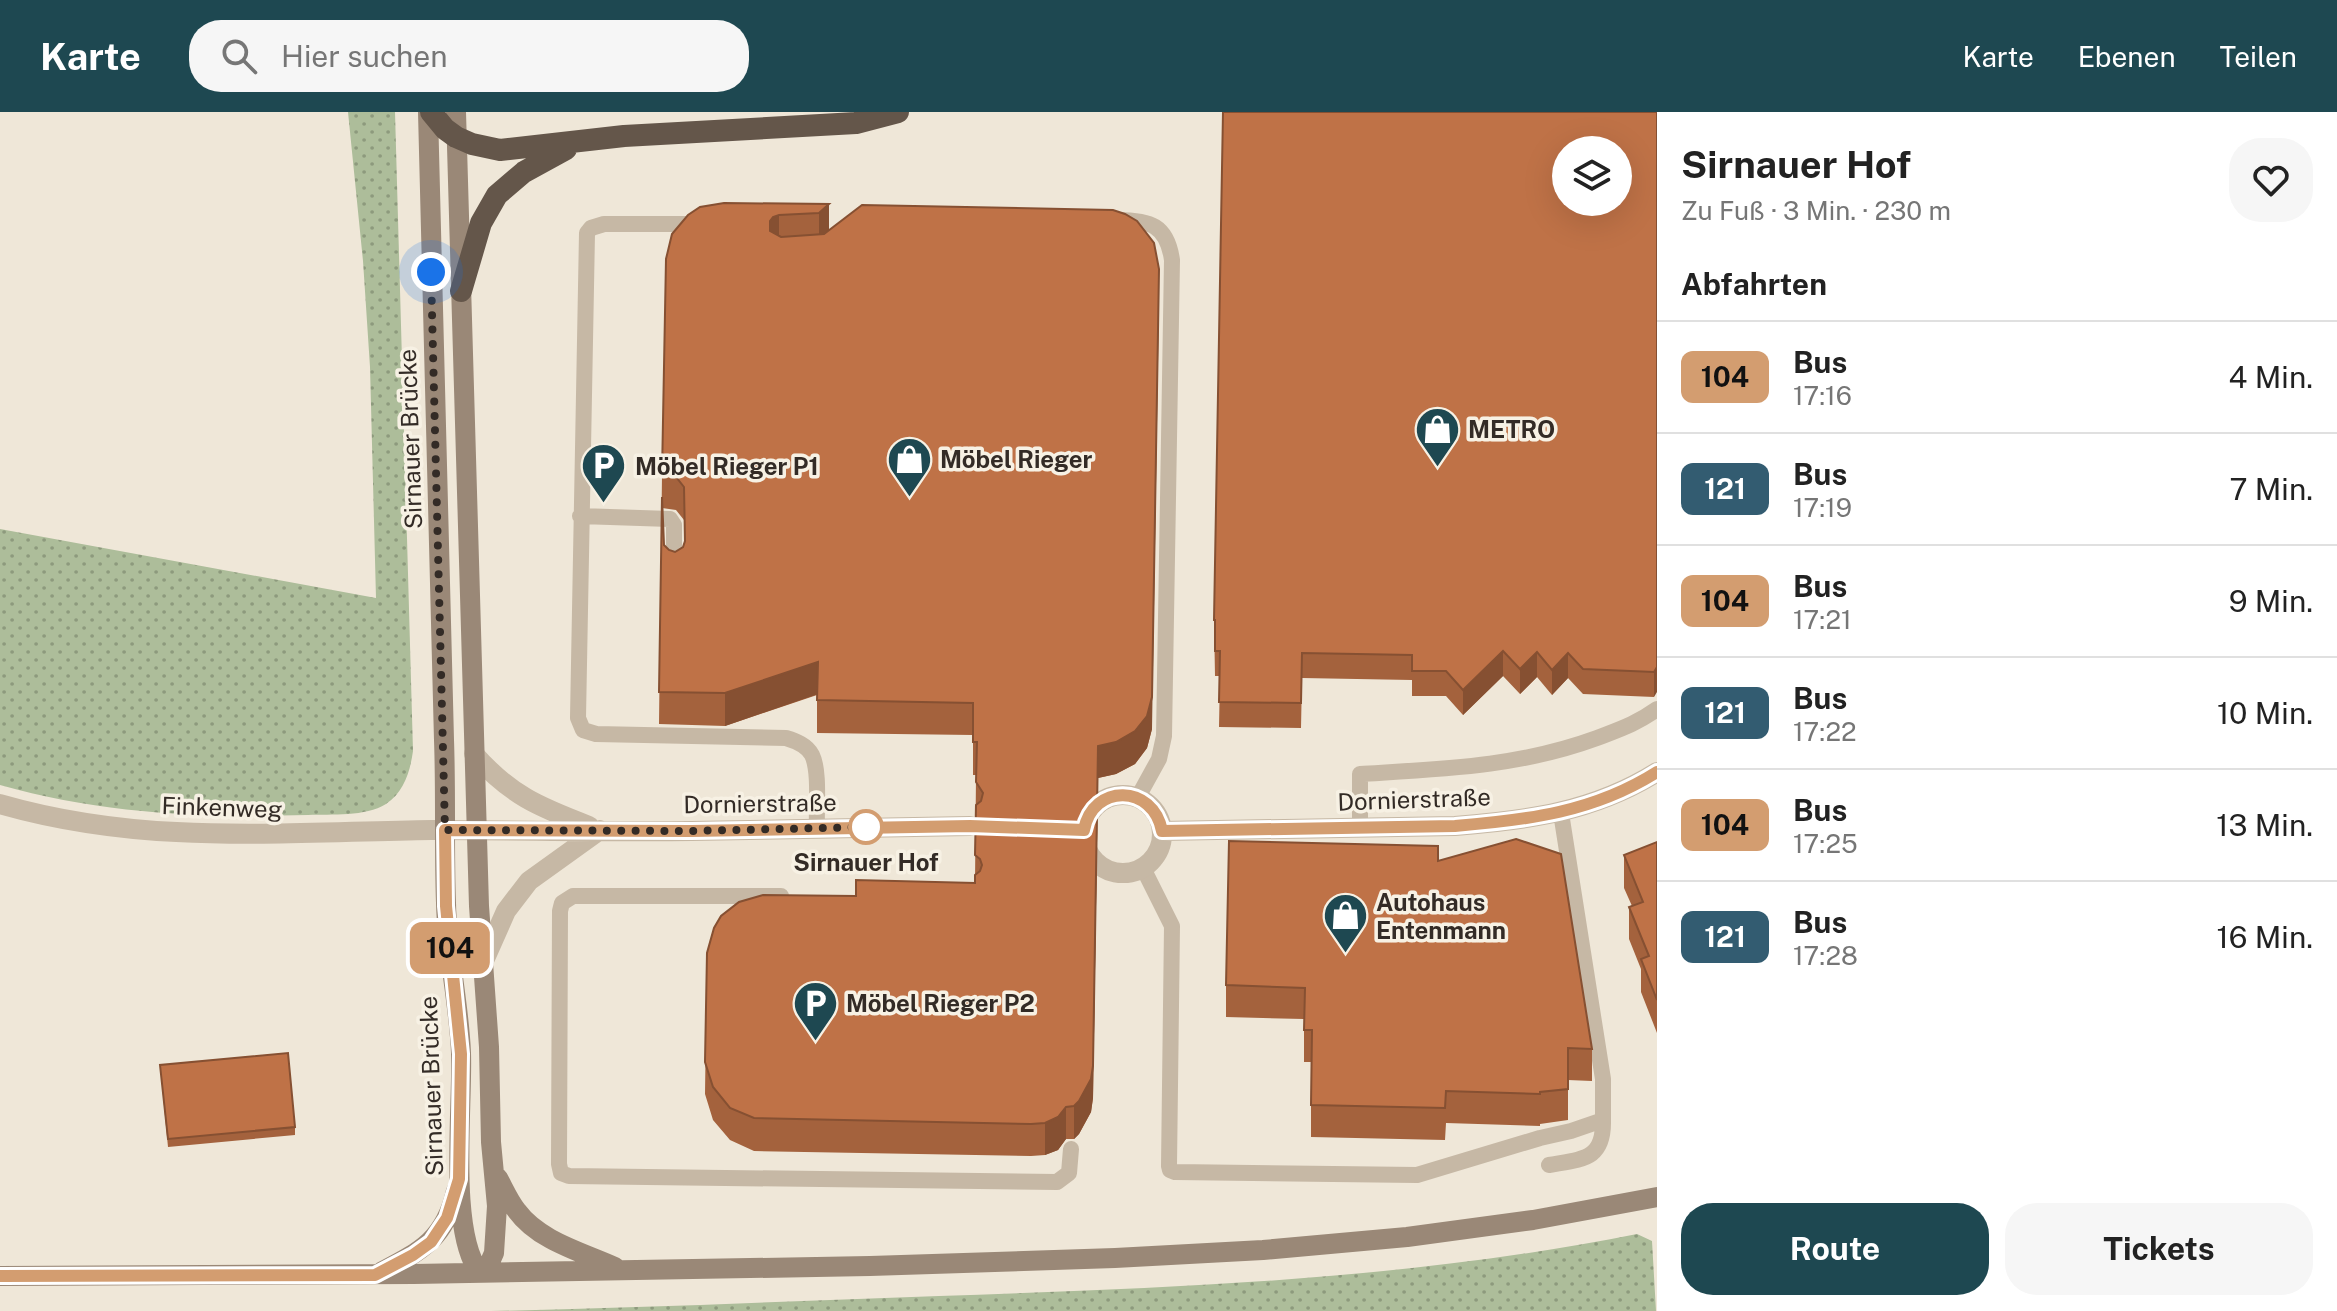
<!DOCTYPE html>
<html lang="de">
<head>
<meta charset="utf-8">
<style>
  body { margin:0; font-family:"Public Sans",sans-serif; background:#f6f6f6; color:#222; height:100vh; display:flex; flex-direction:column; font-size:30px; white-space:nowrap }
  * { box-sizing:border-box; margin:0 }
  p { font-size:26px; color:#767676 }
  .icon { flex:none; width:44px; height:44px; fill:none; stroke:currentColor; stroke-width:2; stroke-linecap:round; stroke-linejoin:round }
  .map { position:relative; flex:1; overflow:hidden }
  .sheet { display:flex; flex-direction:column; background:#fff; width:680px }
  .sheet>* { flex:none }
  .badge { padding:0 16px; border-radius:12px; font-size:28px; line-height:52px }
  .tools { position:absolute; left:1552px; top:24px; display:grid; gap:16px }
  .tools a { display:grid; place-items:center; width:80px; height:80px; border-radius:50%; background:#fff; box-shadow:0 8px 32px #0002; font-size:40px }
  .you { position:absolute; width:40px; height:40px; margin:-20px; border:6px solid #fff; border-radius:50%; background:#1a73e8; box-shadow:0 0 0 12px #1a73e833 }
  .map>.badge { position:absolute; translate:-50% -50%; box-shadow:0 0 0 4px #fff }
  h2 { padding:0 24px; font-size:30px; line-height:72px }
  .round { display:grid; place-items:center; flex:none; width:84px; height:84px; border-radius:32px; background:#f6f6f6 }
  .overview { display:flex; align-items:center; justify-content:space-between; height:136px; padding:0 24px }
  h1 { font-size:38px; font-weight:700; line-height:60px }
  .primary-button { display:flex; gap:16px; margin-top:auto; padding:16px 24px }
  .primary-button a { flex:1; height:92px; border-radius:32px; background:#1e4851; color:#fff; font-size:32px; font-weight:700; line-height:92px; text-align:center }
  .primary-button a+a { background:#f6f6f6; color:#222 }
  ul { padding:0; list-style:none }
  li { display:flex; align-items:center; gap:24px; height:112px; padding:0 24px; border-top:2px solid #e0e0e0 }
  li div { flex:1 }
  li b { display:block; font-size:30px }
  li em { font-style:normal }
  li .badge { min-width:88px; font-weight:700; text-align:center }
  header { display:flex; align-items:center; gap:48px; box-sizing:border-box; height:112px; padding:0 40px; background:#1e4851; color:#fff }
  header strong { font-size:38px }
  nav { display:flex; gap:44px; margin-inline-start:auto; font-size:28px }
  .search { width:560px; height:72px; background:#f6f6f6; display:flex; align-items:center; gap:20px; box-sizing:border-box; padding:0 28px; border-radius:32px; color:#767676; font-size:30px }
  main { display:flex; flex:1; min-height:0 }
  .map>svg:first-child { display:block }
</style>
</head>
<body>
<header>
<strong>Karte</strong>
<div class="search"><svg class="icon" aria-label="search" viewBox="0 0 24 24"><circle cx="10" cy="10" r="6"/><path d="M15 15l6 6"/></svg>Hier suchen</div>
<nav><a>Karte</a><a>Ebenen</a><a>Teilen</a></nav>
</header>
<main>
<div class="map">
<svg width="1657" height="1199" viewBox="0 0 1657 1199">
  <defs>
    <pattern id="grass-dots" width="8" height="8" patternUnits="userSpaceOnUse" patternTransform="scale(2)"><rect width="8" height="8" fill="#adbd9a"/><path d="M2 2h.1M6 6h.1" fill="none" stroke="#8d9a7d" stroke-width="1.8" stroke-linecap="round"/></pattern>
  </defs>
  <rect width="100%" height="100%" fill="#efe7d8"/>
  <path fill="url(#grass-dots)" d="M 348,0 L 395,0 L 413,639 C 410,660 404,680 386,692 C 365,705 332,702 308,703 C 202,706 103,702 0,673 L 0,417 L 376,486 L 370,255 L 363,149 Z
    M 1637,1122 L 1652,1129 L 1656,1199 L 491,1199 C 641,1196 790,1189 939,1184 C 1173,1176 1407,1168 1637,1122 Z"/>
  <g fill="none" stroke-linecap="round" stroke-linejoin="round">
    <path stroke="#c6b8a5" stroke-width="16" d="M 1117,108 C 1150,108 1167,113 1172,148 L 1164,624 L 1159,647 L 1138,685
      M 703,112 L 604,112 L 591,116 L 587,121 L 578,606 L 583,618 L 596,622 L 786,626 C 796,629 807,633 812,643 C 820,659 816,697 817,715
      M 580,404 L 670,407 L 674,413 L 674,459
      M 1360,715 L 1360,662 C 1442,657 1518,655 1597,626 C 1620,617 1636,612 1657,597
      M 1143,756 L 1172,814 L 1169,1054 L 1170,1058 L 1175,1060 L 1417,1063 L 1540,1026 L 1571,1019 L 1603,1008 L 1603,967 L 1561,701
      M 781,784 L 573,784 L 562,791 L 560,799 L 559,1052 L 561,1061 L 569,1064 L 1057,1070 L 1069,1061 L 1071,1037
      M 1549,1053 C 1583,1047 1604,1048 1603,1008"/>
    <path stroke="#c6b8a5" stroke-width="20" d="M 474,642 C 510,683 539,695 589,714
      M1084 722a39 39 0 1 1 78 0a39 39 0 1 1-78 0Z
      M 0,692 C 146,734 283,720 432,718 C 519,718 605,720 692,719 C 784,717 877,716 970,714
      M 1162,719 L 1455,714 C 1528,708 1593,700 1657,660
      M 483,851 L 506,799 L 529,769 L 600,718"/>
    <path stroke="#9a8877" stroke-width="20" d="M 428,0 C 432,209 440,419 444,628 C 446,682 444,737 446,791 C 447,841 459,891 461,941 C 463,995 448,1121 480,1161
      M 456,0 L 479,794 L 489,935 L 491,1030 L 497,1094 L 494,1141 L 490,1150 L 480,1161
      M 498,1066 C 504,1077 509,1089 517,1099 C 539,1129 582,1140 615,1155
      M 381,1160 C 421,1139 445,1127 456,1079
      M 0,1164 L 414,1162 L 870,1154 L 1115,1146 L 1263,1138 L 1407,1125 L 1533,1108 L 1657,1085"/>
    <path stroke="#64564a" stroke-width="22" d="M 431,0 L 445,17 L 456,25 L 472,32 L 500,38 L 624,24 L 856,11 L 898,0
      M 461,179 L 481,111 L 497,83 L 524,60 L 566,37"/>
  </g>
  <path fill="#a4623d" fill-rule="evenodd" d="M 1657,0 L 1654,585 L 1583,582 L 1568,566 L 1552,583 L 1537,565 L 1520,582 L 1503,564 L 1463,603 L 1446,584 L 1412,584 L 1412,568 L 1302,566 L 1301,616 L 1219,615 L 1220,564 L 1215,564 L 1214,508 Z
    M 829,92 L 829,119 L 1152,617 L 1147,636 L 1135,652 L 1116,662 L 1098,666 L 1093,986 L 1091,1000 L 1079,1022 L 1074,1027 L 1066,1027 L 1058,1038 L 1045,1043 L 1031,1044 L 754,1039 L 730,1028 L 713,1008 L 705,982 L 707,841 L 856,784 L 975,771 L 976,663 L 973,663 L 973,623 L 817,621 L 817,583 L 725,614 L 659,612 L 662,363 L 688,103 ZM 662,396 L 676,398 L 684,408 L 684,431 L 683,435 L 675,440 L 669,438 L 664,433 Z
    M 1657,730 L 1657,921 L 1641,880 L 1641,857 L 1629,827 L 1629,795 L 1632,794 L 1624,776 L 1624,743 Z
    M 1438,749 L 1592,937 L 1592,969 L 1568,968 L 1568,1008 L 1540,1012 L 1540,1014 L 1446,1011 L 1445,1028 L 1311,1025 L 1311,950 L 1304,950 L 1304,907 L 1226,905 L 1226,873 Z
    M 160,953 L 295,1015 L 295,1023 L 168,1035 Z"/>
  <path fill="#865032" d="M 829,92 L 829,124 L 819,133 L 819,101 Z
    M 779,103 L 779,135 L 770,142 L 770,109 L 773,105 Z
    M 1159,189 L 1152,617 L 1147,636 L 1135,652 L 1116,662 L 1098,666 L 1093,986 L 1091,1000 L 1079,1022 L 1074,1027 L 1074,994 L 1098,634 Z
    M 1503,539 L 1503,564 L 1463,603 L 1463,578 Z
    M 1537,540 L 1537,565 L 1520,582 L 1520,557 Z
    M 1568,541 L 1568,566 L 1552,583 L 1552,558 Z
    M 818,550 L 818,582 L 725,614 L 725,581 Z
    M 1657,555 L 1657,580 L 1654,585 L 1654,560 Z
    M 1066,995 L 1066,1027 L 1058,1038 L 1045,1043 L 1045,1011 Z"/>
  <path fill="#bf7247" stroke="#865032" stroke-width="2" fill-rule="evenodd" d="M 1223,0 L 1657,0 L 1657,555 L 1654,560 L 1583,557 L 1568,541 L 1552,558 L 1537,540 L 1520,557 L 1503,539 L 1463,578 L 1446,559 L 1412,559 L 1412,543 L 1302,541 L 1301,591 L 1219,590 L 1220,539 L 1215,539 L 1215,508 L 1214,508 ZM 1566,38 L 1618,38 L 1618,90 L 1566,90 Z
    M 724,91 L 829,92 L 819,101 L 779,103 L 773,105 L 770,109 L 770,119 L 781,125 L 824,122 L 862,93 L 1113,98 L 1125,102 L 1137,109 L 1154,131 L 1159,157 L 1152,585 L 1147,604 L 1135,619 L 1116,630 L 1098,634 L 1093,954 L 1091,967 L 1079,989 L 1074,994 L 1066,995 L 1058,1005 L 1045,1011 L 1031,1012 L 754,1006 L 730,996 L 713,975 L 705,950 L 707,841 L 714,816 L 721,804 L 739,790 L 763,783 L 856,784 L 856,768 L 975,771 L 975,763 L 980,759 L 982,753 L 980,747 L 975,743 L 976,693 L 981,689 L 983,681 L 976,670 L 977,630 L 973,630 L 973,591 L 817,588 L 818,550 L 725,581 L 659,580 L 662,385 L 664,433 L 669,438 L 675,440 L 683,435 L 685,429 L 684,375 L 676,365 L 662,363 L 666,147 L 672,122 L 688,103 L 700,95 Z
    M 1516,727 L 1561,742 L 1592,937 L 1568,936 L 1568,977 L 1540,980 L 1540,982 L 1446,979 L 1445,996 L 1311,993 L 1312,918 L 1304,918 L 1305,876 L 1226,873 L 1229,729 L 1438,734 L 1438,749 Z
    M 1657,730 L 1657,888 L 1641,847 L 1649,844 L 1629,795 L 1643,790 L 1624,743 Z
    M 288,941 L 295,1015 L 168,1027 L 160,953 Z"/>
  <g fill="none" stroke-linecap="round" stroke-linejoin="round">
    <defs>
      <path id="line" d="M 0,1164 L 375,1163 L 413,1143 L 431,1130 L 447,1106 L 459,1067 L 461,942 L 446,794 L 445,718 L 691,719 L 970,714 L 1084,718 C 1093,671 1153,672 1162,719 L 1455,714 C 1528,708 1594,700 1657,660"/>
    </defs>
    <use href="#line" stroke="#fff" stroke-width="18"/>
    <use href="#line" stroke="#d39d70" stroke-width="12"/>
    <path stroke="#332b26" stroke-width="8" stroke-dasharray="0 14.4" d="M 431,160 L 445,718 L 691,719 L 866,715"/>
  </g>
  <defs>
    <symbol id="shop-pin" viewBox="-11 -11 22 30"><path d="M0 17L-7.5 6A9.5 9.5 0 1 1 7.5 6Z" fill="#1e4851" stroke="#f7f1e4"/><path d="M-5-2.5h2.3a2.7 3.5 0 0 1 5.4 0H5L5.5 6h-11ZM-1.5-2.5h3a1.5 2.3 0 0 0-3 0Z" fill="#fff"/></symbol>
    <symbol id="parking-pin" viewBox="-11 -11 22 30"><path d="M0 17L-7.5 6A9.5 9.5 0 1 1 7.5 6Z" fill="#1e4851" stroke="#f7f1e4"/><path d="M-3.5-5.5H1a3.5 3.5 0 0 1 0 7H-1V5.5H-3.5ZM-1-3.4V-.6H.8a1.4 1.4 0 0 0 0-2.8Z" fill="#fff"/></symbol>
  </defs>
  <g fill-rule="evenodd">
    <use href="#shop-pin" x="1412" y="292" width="51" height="69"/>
    <use href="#shop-pin" x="884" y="322" width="51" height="69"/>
    <use href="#parking-pin" x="578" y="328" width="51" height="69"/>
    <use href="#shop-pin" x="1320" y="778" width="51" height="69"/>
    <use href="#parking-pin" x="790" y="866" width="51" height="69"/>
  </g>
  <circle fill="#fff" stroke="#d39d70" stroke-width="4" cx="866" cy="715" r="16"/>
  <g text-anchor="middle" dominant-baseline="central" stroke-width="7" stroke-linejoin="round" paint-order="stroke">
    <g font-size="24" font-weight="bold" fill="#332b26" stroke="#f7f1e4" text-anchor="start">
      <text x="1468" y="317">METRO</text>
      <text x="940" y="347">Möbel Rieger</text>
      <text x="635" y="354">Möbel Rieger P1</text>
      <text x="1376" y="790">Autohaus<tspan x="1376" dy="28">Entenmann</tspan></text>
      <text x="846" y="891">Möbel Rieger P2</text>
    </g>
    <g font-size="24" fill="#332b26" stroke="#f7f1e4">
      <text transform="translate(410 327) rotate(-92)">Sirnauer Brücke</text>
      <text transform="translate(1414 687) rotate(-2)">Dornierstraße</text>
      <text transform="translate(760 691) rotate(-1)">Dornierstraße</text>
      <text transform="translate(222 695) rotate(2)">Finkenweg</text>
      <text transform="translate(431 974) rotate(-92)">Sirnauer Brücke</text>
    </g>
    <g font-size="24" font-weight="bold" fill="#332b26" stroke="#f7f1e4">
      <text x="866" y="750">Sirnauer Hof</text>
    </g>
  </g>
</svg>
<div class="tools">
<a><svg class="icon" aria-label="layers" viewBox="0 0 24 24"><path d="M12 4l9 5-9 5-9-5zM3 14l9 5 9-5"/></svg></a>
</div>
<div class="you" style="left:431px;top:160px"></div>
<b class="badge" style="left:450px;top:836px;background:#d39d70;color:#111">104</b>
</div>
<section class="sheet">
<div class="overview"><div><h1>Sirnauer Hof</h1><p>Zu Fuß · 3 Min. · 230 m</p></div><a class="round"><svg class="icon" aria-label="heart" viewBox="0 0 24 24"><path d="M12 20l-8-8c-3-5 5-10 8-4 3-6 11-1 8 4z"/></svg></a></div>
<h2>Abfahrten</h2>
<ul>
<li><span class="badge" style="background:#d39d70;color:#111">104</span><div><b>Bus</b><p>17:16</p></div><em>4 Min.</em></li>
<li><span class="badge" style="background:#335c71;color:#fff">121</span><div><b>Bus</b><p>17:19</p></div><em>7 Min.</em></li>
<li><span class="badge" style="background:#d39d70;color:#111">104</span><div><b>Bus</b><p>17:21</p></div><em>9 Min.</em></li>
<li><span class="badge" style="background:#335c71;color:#fff">121</span><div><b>Bus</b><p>17:22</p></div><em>10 Min.</em></li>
<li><span class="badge" style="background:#d39d70;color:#111">104</span><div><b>Bus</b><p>17:25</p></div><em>13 Min.</em></li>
<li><span class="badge" style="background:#335c71;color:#fff">121</span><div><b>Bus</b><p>17:28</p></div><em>16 Min.</em></li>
</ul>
<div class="primary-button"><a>Route</a><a>Tickets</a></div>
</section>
</main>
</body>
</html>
